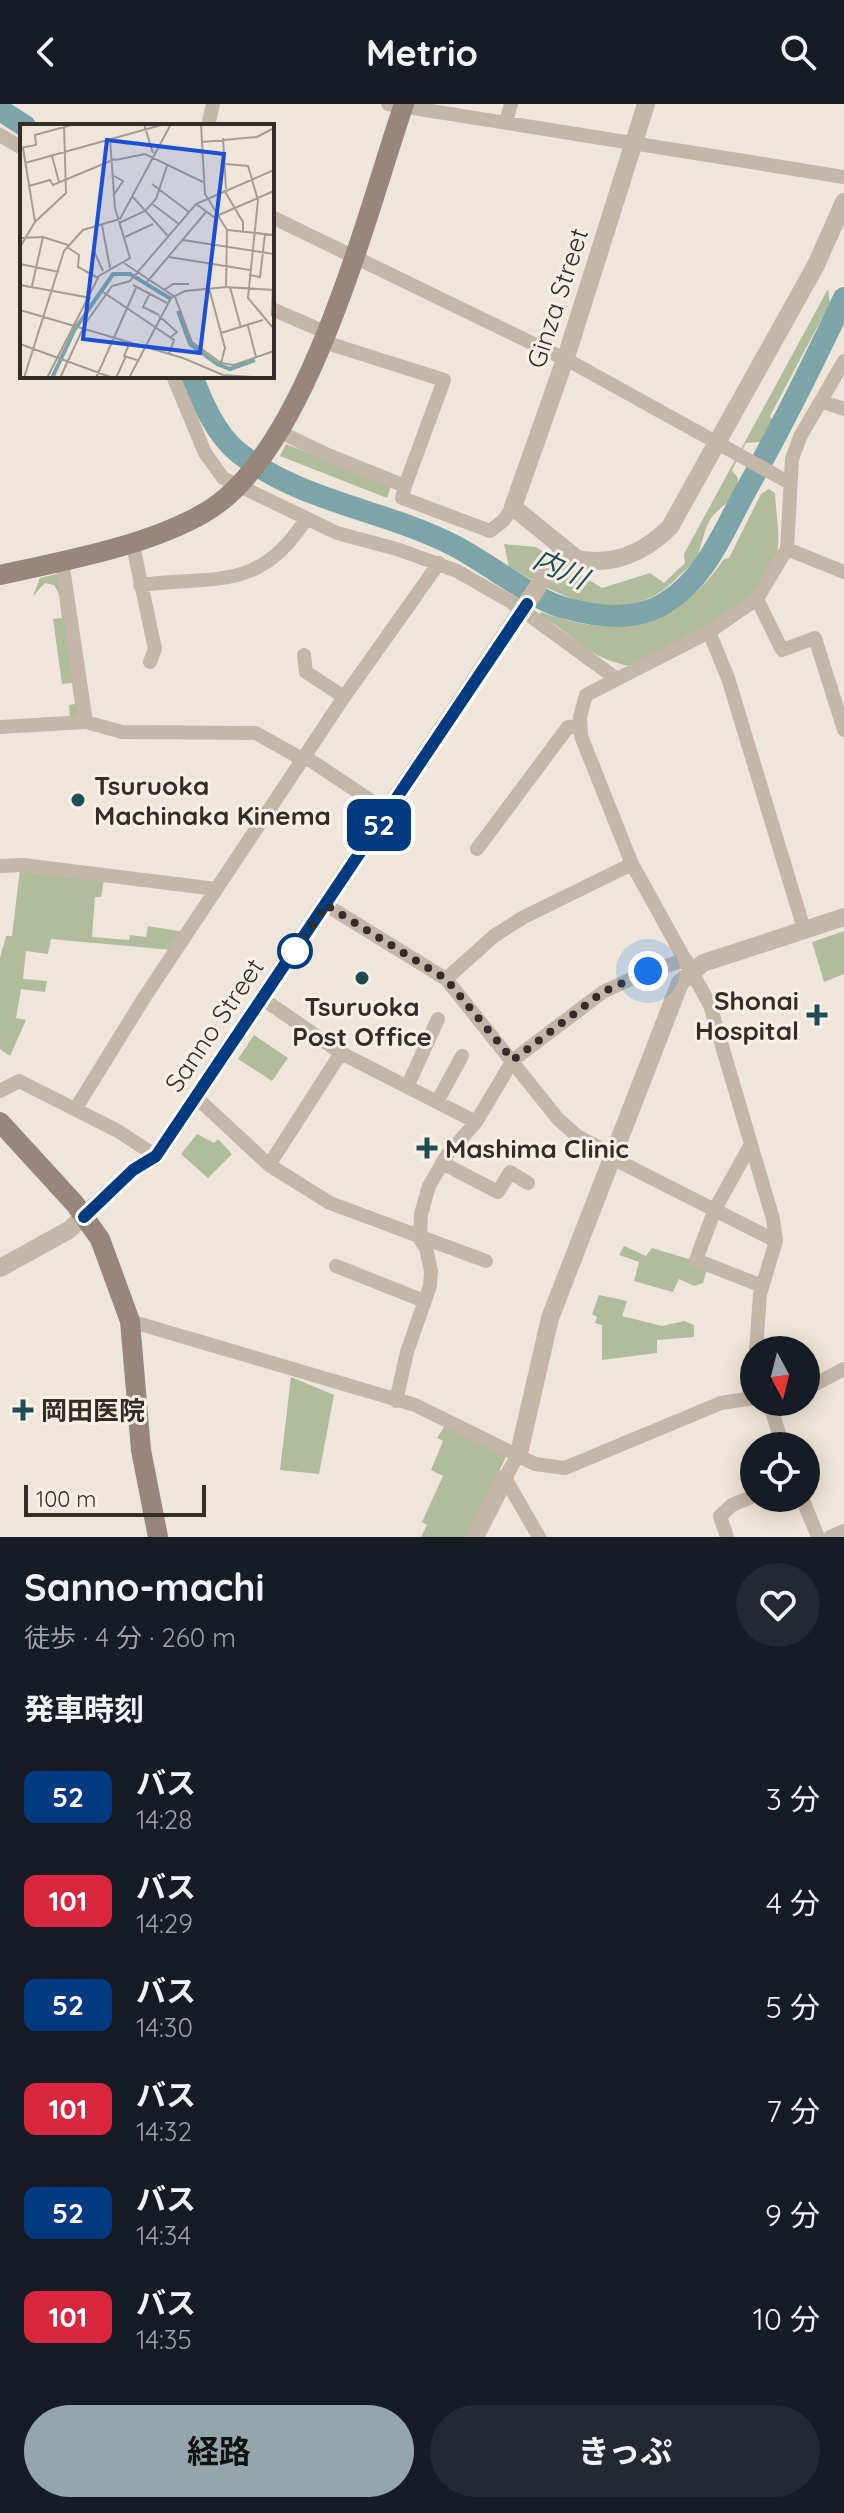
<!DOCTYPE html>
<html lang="ja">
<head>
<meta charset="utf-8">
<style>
  body { margin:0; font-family:Quicksand,"Noto Sans JP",sans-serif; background:#242831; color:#f1f3f6; height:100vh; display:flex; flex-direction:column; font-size:30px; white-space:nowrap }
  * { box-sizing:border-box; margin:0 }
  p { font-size:26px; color:#9ea1a6 }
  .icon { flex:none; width:44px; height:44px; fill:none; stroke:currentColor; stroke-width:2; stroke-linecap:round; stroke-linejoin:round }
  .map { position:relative; height:1433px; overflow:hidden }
  .panel { display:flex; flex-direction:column; background:#171b24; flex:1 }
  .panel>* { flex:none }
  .badge { padding:0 16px; border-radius:12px; font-size:28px; line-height:52px }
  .needle { width:52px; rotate:173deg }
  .fabs { position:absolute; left:740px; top:1232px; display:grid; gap:16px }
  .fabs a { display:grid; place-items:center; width:80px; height:80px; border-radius:50%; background:#171b24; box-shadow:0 4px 20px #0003; font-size:40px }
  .scale { position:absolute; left:24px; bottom:20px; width:182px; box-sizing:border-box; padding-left:8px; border:4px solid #332c27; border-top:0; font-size:22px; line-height:28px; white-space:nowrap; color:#332c27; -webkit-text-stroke:6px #f7f0e7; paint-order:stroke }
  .you { position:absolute; width:40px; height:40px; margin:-20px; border:6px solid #fff; border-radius:50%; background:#1a73e8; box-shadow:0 0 0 12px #1a73e833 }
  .map>.badge { position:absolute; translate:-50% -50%; box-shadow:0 0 0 4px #fff }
  h2 { padding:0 24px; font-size:30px; line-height:72px }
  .round { display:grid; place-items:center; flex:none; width:84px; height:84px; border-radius:42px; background:#242831 }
  .overview { display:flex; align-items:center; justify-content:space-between; height:136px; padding:0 24px }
  h1 { font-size:38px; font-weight:700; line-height:60px }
  .cta { display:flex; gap:16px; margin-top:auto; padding:16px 24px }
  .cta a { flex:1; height:92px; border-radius:48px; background:#93a7ab; color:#111; font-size:32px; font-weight:700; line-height:92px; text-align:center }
  .cta a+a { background:#242831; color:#f1f3f6 }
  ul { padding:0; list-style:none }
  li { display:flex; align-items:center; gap:24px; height:104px; padding:0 24px }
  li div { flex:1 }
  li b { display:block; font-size:30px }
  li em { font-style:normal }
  li .badge { min-width:88px; font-weight:700; text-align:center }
  header { display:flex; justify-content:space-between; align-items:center; height:104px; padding:0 24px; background:#171b24; font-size:36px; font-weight:700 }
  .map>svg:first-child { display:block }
</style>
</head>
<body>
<header><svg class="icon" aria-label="back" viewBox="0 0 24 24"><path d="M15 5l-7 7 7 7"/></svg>Metrio<svg class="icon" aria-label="search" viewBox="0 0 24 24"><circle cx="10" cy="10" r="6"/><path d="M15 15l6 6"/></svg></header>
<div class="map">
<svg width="844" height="1433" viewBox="0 0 844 1433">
  <rect width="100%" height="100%" fill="#efe6db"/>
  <path fill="#b0bc9c" d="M 828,185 L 830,199 L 770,312 L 772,316 L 768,329 L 760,338 L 746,339 L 732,366 L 738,374 C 735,399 724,398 712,413 C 704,423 702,442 697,453 C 693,461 682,468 676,475 C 622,528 564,494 509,463 L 504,440 L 536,443 L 602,484 L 650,469 L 664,479 L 685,459 L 684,450 Z
    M 286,340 L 391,382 L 387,394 L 280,352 Z
    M 769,385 L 775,389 C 776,412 783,442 773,463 C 752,510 676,539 634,563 C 584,554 578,532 539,511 L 541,508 C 615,536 677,524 724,455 L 729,454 L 761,390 Z
    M 56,470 L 62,474 L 82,610 L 70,615 L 69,601 L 75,600 L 72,579 L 62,580 L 53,515 L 62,514 L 59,490 L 54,481 L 45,479 L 33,492 L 40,474 Z
    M 20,765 L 104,775 L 101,793 L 95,793 L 92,833 L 129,836 L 130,831 L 146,833 L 148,822 L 184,828 L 172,846 L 51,835 L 48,850 L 26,847 L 23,875 L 47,877 L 45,888 L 21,885 L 16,914 L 26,916 L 10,952 L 0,945 L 0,854 L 6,832 L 12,832 Z
    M 844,827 L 844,870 L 824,878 L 812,838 Z
    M 254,931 L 288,954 L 272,977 L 238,955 Z
    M 197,1030 L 214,1039 L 218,1035 L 232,1050 L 208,1074 L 181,1050 Z
    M 624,1142 L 646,1152 L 652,1144 L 708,1161 L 703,1179 L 694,1182 L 679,1175 L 673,1188 L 634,1177 L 639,1158 L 619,1151 Z
    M 599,1191 L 627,1197 L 622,1212 L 662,1222 L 684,1217 L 694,1221 L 694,1233 L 657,1236 L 657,1249 L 602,1256 L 602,1221 L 595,1219 L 597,1213 L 592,1210 Z
    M 291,1273 L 334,1291 L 319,1370 L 280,1366 Z
    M 446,1320 L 505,1347 L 505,1355 L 467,1433 L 421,1433 L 427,1421 L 422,1418 L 443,1372 L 431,1366 L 443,1337 L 437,1334 Z"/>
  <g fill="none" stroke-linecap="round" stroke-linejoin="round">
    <path stroke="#7da5a9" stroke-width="22" d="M 0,6 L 25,22
      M 192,272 C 202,298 216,331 239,349 C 301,398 386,406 455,442 C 486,458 535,497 565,504 C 598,513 635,518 665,499 C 706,474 723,428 745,388 C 781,324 813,260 844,194"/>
    <path stroke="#c5b7a8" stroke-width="14" d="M 388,0 L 844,73
      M 506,18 L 511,0
      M 208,22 L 213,0
      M 0,31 L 22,44
      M 272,113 L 573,259 L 788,378
      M 272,205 L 325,228
      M 321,237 L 444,276 L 405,382
      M 173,272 L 205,349 L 223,374 L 337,429 L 400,446 L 457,467 L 511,498 L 617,575
      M 821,297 L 844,305
      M 280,328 L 328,351 L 405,382 L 402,394 L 490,427 L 503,417 L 513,403
      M 132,437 L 155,545 L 150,558
      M 787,445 L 844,468
      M 62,457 L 86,618
      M 140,481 C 215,471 259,489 306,415
      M 757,495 L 782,546 L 815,534 L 844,626
      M 709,528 L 728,574 L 804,825
      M 304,551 L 306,568 L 344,593
      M 0,623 L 86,618 L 122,628 L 256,629 L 302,655
      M 304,652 L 388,708
      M 477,745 L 568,623 L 579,622
      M 0,762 L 23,761 L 216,785
      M 326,801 L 446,875 L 558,1015 L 577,1032 L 615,1052
      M 446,875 L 494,832 L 522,814 L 632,760
      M 263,895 L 341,949 L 476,1018
      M 407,983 L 438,915
      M 0,987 L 19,977 L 118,1027 L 156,1052
      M 197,994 L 269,1061 L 330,1099 L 486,1157
      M 437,998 L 462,952
      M 76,1004 L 144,894 L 344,593 L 439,459
      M 750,1042 L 715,1105 L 696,1156 L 762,1182
      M 614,1055 L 776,1137
      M 442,1059 L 498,1088 L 510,1068 L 528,1079
      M 269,1061 L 341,949
      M 336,1162 L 424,1197
      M 130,1217 L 415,1301 L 535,1360 L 565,1364 L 721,1299 L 754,1294
      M 756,1246 L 760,1190 L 776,1137 L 773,1115 L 710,901 L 632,760 L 581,632 L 580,613 L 586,591 L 709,528 L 757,495 L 787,445 L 792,355 L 800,333 L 844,257
      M 806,1285 L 844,1265
      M 396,1297 L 407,1248 L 430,1182 L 431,1167 L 426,1144 L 420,1135 L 421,1110 L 429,1082 L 447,1051 L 476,1018 L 513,956 L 603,888 L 648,867 L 686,856
      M 769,1298 L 783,1342
      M 519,1349 L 505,1374 L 539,1433
      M 802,1394 L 818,1433
      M 727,1433 L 720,1412 L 732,1401 L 754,1392
      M 830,1433 L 844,1427"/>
    <path stroke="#c5b7a8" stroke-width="18" d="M 569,453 C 608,464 642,451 670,423 L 816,161 L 844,98
      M 577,455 L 513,403 L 568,247 L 646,0
      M 0,1164 L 69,1126 L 133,1066 L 156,1052 L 557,454
      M 519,1349 L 550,1214 L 680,879 L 703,859 L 844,813
      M 475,1433 L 505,1374"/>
    <path stroke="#99867a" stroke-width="20" d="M 0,471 C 64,457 147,442 204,409 C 307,351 366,111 404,0
      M 0,1018 L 75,1100 L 100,1135 L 130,1217 L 141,1346 L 158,1433"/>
  </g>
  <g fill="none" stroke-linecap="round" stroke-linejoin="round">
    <defs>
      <path id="line" d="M 84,1113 L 133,1066 L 156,1052 L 527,500"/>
    </defs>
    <use href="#line" stroke="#fff" stroke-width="18"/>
    <use href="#line" stroke="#003b80" stroke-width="12"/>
    <path stroke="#332c27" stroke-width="8" stroke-dasharray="0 14.4" d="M 295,847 L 292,852 L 326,801 L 446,875 L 513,956 L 603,888 L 648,867"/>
  </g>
  <g fill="#214b50" stroke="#f7f0e7" stroke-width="3">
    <circle cx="78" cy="696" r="8"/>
    <circle cx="362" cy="874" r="8"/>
    <path d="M813 899h8v8h8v8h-8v8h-8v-8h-8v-8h8z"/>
    <path d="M423 1032h8v8h8v8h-8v8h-8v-8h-8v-8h8z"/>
    <path d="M19 1294h8v8h8v8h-8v8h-8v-8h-8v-8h8z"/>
  </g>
  <circle fill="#fff" stroke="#003b80" stroke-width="4" cx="295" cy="847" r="16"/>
  <g text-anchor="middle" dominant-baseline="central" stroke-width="6" stroke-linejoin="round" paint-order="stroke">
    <g font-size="26" fill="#332c27" stroke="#f7f0e7">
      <text transform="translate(557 194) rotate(-72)">Ginza Street</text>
      <text transform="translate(214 921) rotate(-56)">Sanno Street</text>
    </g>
    <g font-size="26" font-weight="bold" fill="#332c27" stroke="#f7f0e7" text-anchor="start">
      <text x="94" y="681">Tsuruoka<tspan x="94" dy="30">Machinaka Kinema</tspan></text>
      <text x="799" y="896" text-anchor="end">Shonai<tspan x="799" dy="30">Hospital</tspan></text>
      <text x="362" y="902" text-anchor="middle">Tsuruoka<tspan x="362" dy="30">Post Office</tspan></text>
      <text x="445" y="1044">Mashima Clinic</text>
      <text x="41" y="1306">岡田医院</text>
    </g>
    <g font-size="28" font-style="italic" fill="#214b50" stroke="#f7f0e7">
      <text transform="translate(561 464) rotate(25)">内川</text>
    </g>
  </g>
  <g transform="translate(20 20)">
    <rect width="254" height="254" fill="#efe6db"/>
    <path fill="none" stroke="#7da5a9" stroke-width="4" d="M 158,187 L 170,220 L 197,240 L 210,245 L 235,236M 32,254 L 55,205 L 93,150 L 110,150 L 151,175"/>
    <path fill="none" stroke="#a49c93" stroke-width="2" d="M 124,0 L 133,29M 203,14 L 206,65M 182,18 L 237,13 L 254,4M 0,24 L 16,21 L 15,11 L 55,0M 3,24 L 15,98M 32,32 L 39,58M 95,36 L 125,30 L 183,58M 5,39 L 145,0M 206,40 L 228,42 L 238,76 L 228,174 L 254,205M 132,60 L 169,88M 9,62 L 30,56 L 33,61 L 95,35M 204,66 L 223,98 L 223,108M 93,72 L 103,57 L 94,52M 112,72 L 148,112M 131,79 L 159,100M 176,80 L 194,93 L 254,67M 99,99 L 125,87 L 136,75 L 147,42M 82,101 L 90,144M 207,106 L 254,111M 105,113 L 133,100M 0,114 L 23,113 L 48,121M 163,116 L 254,130M 0,123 L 15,98 L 46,69 L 44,0M 47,123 L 59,131 L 58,143 L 78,154M 73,125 L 83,147M 149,133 L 230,146M 104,139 L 155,173 L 172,218 L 201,239 L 214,241 L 254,227M 0,140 L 39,148M 229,151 L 240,153 L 245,110M 110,157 L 176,80 L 254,46M 127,158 L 186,88M 0,161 L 71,174M 113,161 L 147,179M 12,162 L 23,113M 206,163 L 254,166M 210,163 L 221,204M 189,164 L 205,224 L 201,239M 144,166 L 153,160 L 169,160M 83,168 L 154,216 L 149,230M 130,169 L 123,183 L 139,191M 0,186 L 163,234 L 203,251 L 246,254M 139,192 L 157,208 L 151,213M 252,192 L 254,129M 228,202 L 236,233M 201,209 L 243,196M 110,218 L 104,232 L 117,236M 0,220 L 93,254M 4,254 L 44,127 L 63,106 L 100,95 L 151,0M 27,254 L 79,152 L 110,134 L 95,84 L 90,15M 40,254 L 65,200 L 92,162 L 110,157M 76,254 L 116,164M 96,254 L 106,232M 109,254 L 151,174 L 165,167 L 206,163 L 207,106 L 185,70 L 181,0"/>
    <path fill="#1d4ed8" fill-opacity="0.15" stroke="#1d4ed8" stroke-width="4" d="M 87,16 L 204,30 L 180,229 L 63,215 Z"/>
    <rect width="254" height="254" fill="none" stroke="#332c27" stroke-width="4"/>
  </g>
</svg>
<div class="fabs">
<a><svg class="needle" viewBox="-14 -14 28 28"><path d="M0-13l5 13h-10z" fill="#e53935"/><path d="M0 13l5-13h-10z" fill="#9ea1a6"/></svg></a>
<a><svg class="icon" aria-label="locate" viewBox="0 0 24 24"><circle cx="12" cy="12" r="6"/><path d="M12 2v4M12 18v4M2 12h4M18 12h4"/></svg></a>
</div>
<div class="scale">100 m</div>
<div class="you" style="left:648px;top:867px"></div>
<b class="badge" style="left:379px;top:721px;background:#003b80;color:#fff">52</b>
</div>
<section class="panel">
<div class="overview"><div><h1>Sanno-machi</h1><p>徒歩 · 4 分 · 260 m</p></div><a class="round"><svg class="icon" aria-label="heart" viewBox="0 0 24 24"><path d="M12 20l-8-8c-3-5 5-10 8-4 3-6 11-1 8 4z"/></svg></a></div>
<h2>発車時刻</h2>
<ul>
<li><span class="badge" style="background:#003b80;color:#fff">52</span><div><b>バス</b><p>14:28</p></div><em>3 分</em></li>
<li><span class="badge" style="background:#d7263d;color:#fff">101</span><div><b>バス</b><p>14:29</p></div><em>4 分</em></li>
<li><span class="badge" style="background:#003b80;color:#fff">52</span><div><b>バス</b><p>14:30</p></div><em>5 分</em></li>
<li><span class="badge" style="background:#d7263d;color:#fff">101</span><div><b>バス</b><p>14:32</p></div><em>7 分</em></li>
<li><span class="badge" style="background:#003b80;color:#fff">52</span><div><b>バス</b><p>14:34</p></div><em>9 分</em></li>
<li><span class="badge" style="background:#d7263d;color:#fff">101</span><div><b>バス</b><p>14:35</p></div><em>10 分</em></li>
</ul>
<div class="cta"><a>経路</a><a>きっぷ</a></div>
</section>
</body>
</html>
